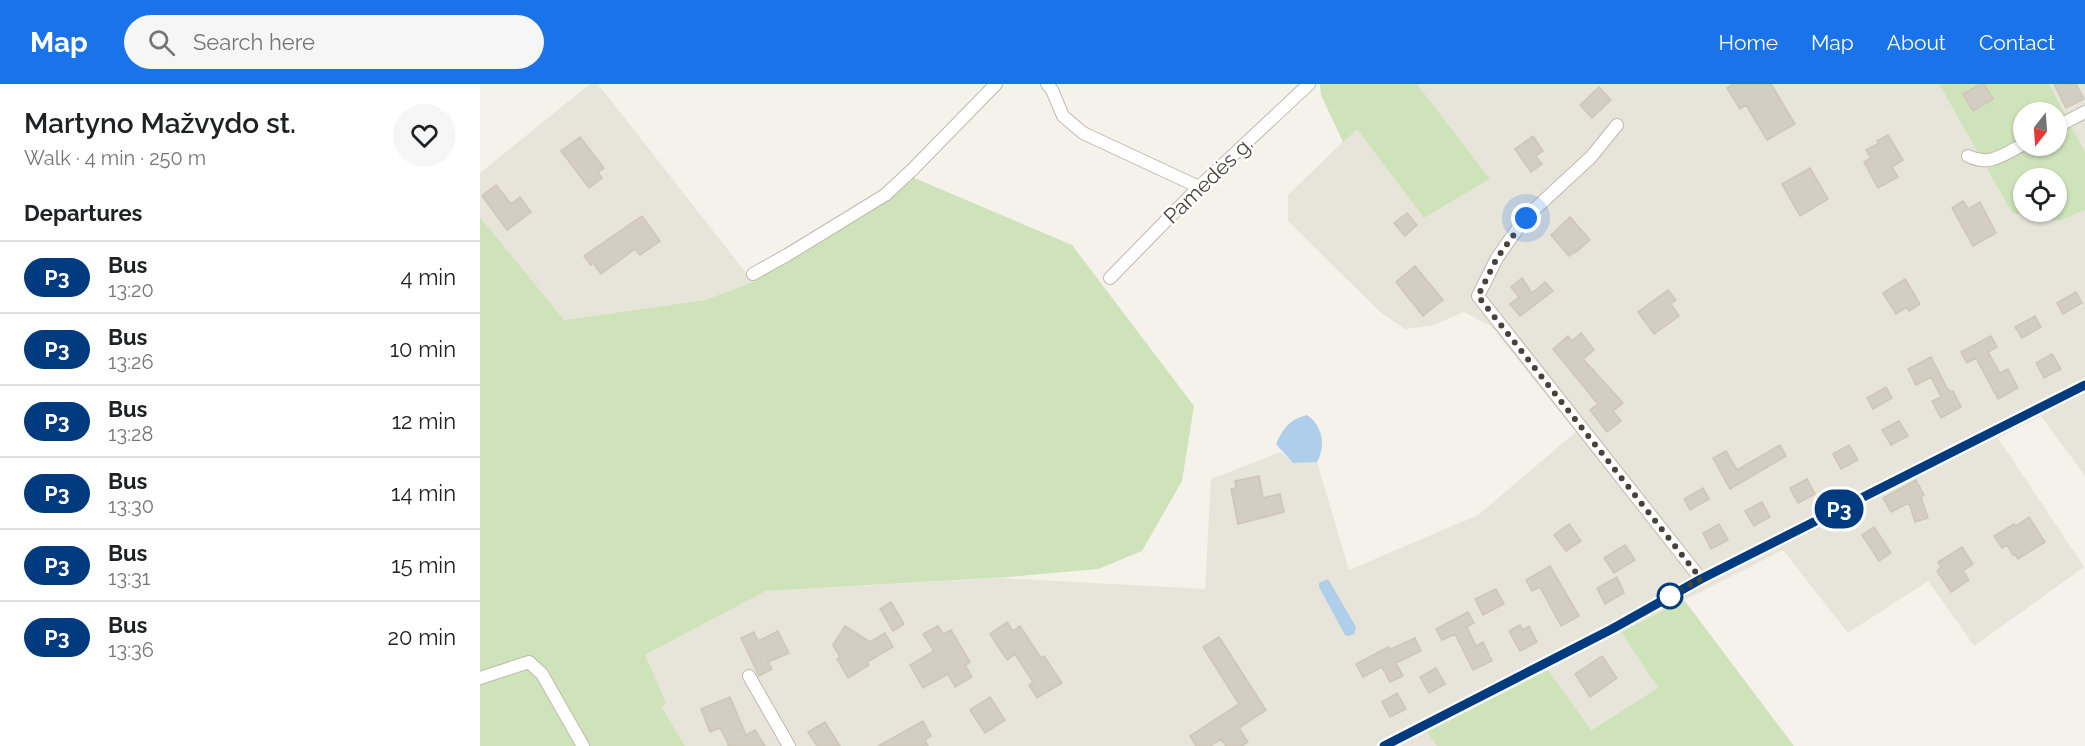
<!DOCTYPE html>
<html lang="en">
<head>
<meta charset="utf-8">
<style>
  body { margin:0; font-family:Raleway,sans-serif; background:#f6f6f6; color:#202124; height:100vh; display:flex; flex-direction:column; font-size:22px; white-space:nowrap }
  * { box-sizing:border-box; margin:0 }
  p { font-size:20px; color:#757577 }
  .icon { flex:none; width:33px; height:33px; fill:none; stroke:currentColor; stroke-width:2; stroke-linecap:round; stroke-linejoin:round }
  .map { position:relative; flex:1; overflow:hidden }
  .side { display:flex; flex-direction:column; background:#fff; width:480px }
  .side>* { flex:none }
  .badge { padding:0 12px; border-radius:20px; font-size:21px; line-height:39px }
  .needle { width:39px; rotate:197deg }
  .controls { position:absolute; left:1533px; top:18px; display:grid; gap:12px }
  .controls a { display:grid; place-items:center; width:54px; height:54px; border-radius:50%; background:#fff; box-shadow:0 2px 4px #0004; font-size:30px }
  .you { position:absolute; width:30px; height:30px; margin:-15px; border:4px solid #fff; border-radius:50%; background:#1a73e8; box-shadow:0 0 0 9px #1a73e833 }
  .map>.badge { position:absolute; translate:-50% -50%; box-shadow:0 0 0 3px #fff }
  h2 { padding:0 24px; font-size:22px; line-height:54px }
  .round { display:grid; place-items:center; flex:none; width:63px; height:63px; border-radius:32px; background:#f6f6f6 }
  .summary { display:flex; align-items:center; justify-content:space-between; height:102px; padding:0 24px }
  h1 { font-size:28px; font-weight:600; line-height:45px }
  ul { padding:0; list-style:none }
  li { display:flex; align-items:center; gap:18px; height:72px; padding:0 24px; border-top:2px solid #e0e0e0 }
  li div { flex:1 }
  li b { display:block; font-size:22px }
  li em { font-style:normal }
  li .badge { min-width:66px; font-weight:700; text-align:center }
  header { display:flex; align-items:center; gap:36px; box-sizing:border-box; height:84px; padding:0 30px; background:#1a73e8; color:#fff }
  header strong { font-size:28px }
  nav { display:flex; gap:33px; margin-inline-start:auto; font-size:21px }
  .search { width:420px; height:54px; background:#f6f6f6; display:flex; align-items:center; gap:15px; box-sizing:border-box; padding:0 21px; border-radius:33px; color:#757577; font-size:22px }
  main { display:flex; flex:1; min-height:0 }
  .map>svg:first-child { display:block }
</style>
</head>
<body>
<header>
<strong>Map</strong>
<div class="search"><svg class="icon" aria-label="search" viewBox="0 0 24 24"><circle cx="10" cy="10" r="6"/><path d="M15 15l6 6"/></svg>Search here</div>
<nav><a>Home</a><a>Map</a><a>About</a><a>Contact</a></nav>
</header>
<main>
<section class="side">
<div class="summary"><div><h1>Martyno Mažvydo st.</h1><p>Walk · 4 min · 250 m</p></div><a class="round"><svg class="icon" aria-label="heart" viewBox="0 0 24 24"><path d="M12 20l-8-8c-3-5 5-10 8-4 3-6 11-1 8 4z"/></svg></a></div>
<h2>Departures</h2>
<ul>
<li><span class="badge" style="background:#003b80;color:#fff">P3</span><div><b>Bus</b><p>13:20</p></div><em>4 min</em></li>
<li><span class="badge" style="background:#003b80;color:#fff">P3</span><div><b>Bus</b><p>13:26</p></div><em>10 min</em></li>
<li><span class="badge" style="background:#003b80;color:#fff">P3</span><div><b>Bus</b><p>13:28</p></div><em>12 min</em></li>
<li><span class="badge" style="background:#003b80;color:#fff">P3</span><div><b>Bus</b><p>13:30</p></div><em>14 min</em></li>
<li><span class="badge" style="background:#003b80;color:#fff">P3</span><div><b>Bus</b><p>13:31</p></div><em>15 min</em></li>
<li><span class="badge" style="background:#003b80;color:#fff">P3</span><div><b>Bus</b><p>13:36</p></div><em>20 min</em></li>
</ul>
</section>
<div class="map">
<svg width="1605" height="662" viewBox="0 0 1605 662">
  <rect width="100%" height="100%" fill="#f4f2eb"/>
  <path fill="#e7e4da" d="M 110,0 L 118,0 L 273,198 L 225,216 L 83,236 L 0,133 L 0,89 Z
    M 937,0 L 1459,0 L 1532,129 L 1580,137 L 1605,126 L 1605,392 L 1561,332 L 1518,354 L 1604,483 L 1494,562 L 1448,497 L 1368,549 L 1303,466 L 1141,548 L 1178,604 L 1110,646 L 1068,586 L 948,648 L 957,662 L 205,662 L 182,624 L 165,571 L 286,507 L 521,494 L 725,505 L 731,395 L 801,368 L 813,379 L 837,378 L 869,486 L 998,431 L 1096,348 L 1011,242 L 984,228 L 951,242 L 925,245 L 900,228 L 808,137 L 808,111 L 877,44 L 944,134 L 1010,95 Z
    M 1569,0 L 1605,0 L 1605,68 Z"/>
  <path fill="#cee3b9" fill-rule="evenodd" d="M 840,0 L 937,0 L 1010,95 L 944,134 L 877,45 L 863,58 L 841,11 Z
    M 1459,0 L 1569,0 L 1605,68 L 1605,126 L 1580,137 L 1532,129 ZM 1544,28 L 1576,28 L 1576,62 L 1544,62 ZM 1544,94 L 1576,94 L 1576,128 L 1544,128 Z
    M 432,93 L 592,161 L 714,322 L 702,397 L 662,467 L 618,485 L 529,493 L 286,507 L 165,571 L 186,619 L 182,624 L 205,662 L 0,662 L 0,133 L 84,236 L 225,216 L 273,198 Z
    M 1204,516 L 1314,662 L 957,662 L 947,648 L 1068,586 L 1111,646 L 1178,604 L 1141,548 Z"/>
  <path fill="#afcee9" d="M 827,331 C 843,342 846,362 837,378 L 813,379 L 796,360 C 804,343 809,336 827,331 Z
    M 848,495 L 876,543 L 874,550 L 869,552 L 865,551 L 839,503 L 839,499 Z"/>
  <path fill="#d4cec2" stroke="#cec6b6" stroke-width="1.5" d="M 1253,0 L 1291,0 L 1315,40 L 1287,56 L 1266,21 L 1260,25 L 1247,4 Z
    M 1501,0 L 1504,0 L 1513,15 L 1493,27 L 1483,10 Z
    M 1574,0 L 1596,0 L 1604,15 L 1586,24 Z
    M 1119,3 L 1131,16 L 1112,34 L 1100,21 Z
    M 1408,51 L 1423,76 L 1412,83 L 1418,93 L 1398,104 L 1384,78 L 1391,74 L 1386,66 L 1399,59 L 1397,57 Z
    M 1053,52 L 1063,67 L 1056,72 L 1062,80 L 1051,88 L 1035,65 Z
    M 100,53 L 124,84 L 118,88 L 122,94 L 109,104 L 81,67 Z
    M 1330,84 L 1348,115 L 1320,132 L 1302,100 Z
    M 16,101 L 31,120 L 40,113 L 51,128 L 27,146 L 2,112 Z
    M 1483,117 L 1488,125 L 1500,118 L 1516,149 L 1493,162 L 1472,124 Z
    M 927,129 L 937,141 L 925,152 L 914,139 Z
    M 162,132 L 180,157 L 160,171 L 155,165 L 121,190 L 113,179 L 111,181 L 104,172 Z
    M 1090,133 L 1110,156 L 1095,169 L 1094,168 L 1089,172 L 1071,151 Z
    M 935,182 L 963,216 L 943,232 L 916,198 Z
    M 1042,194 L 1052,209 L 1065,198 L 1073,207 L 1040,232 L 1030,220 L 1039,213 L 1031,203 Z
    M 1425,195 L 1440,220 L 1429,227 L 1427,223 L 1416,230 L 1403,209 Z
    M 1188,206 L 1196,216 L 1191,220 L 1199,232 L 1174,250 L 1158,228 Z
    M 1596,208 L 1602,219 L 1583,230 L 1577,219 Z
    M 1555,232 L 1561,243 L 1542,254 L 1535,243 Z
    M 1101,249 L 1114,266 L 1103,275 L 1143,319 L 1133,327 L 1141,337 L 1127,348 L 1110,326 L 1118,320 L 1073,265 L 1088,252 L 1092,257 Z
    M 1511,252 L 1517,263 L 1508,268 L 1520,289 L 1528,285 L 1538,304 L 1518,315 L 1496,274 L 1487,279 L 1481,268 Z
    M 1572,270 L 1581,285 L 1564,294 L 1556,279 Z
    M 1451,273 L 1467,304 L 1471,308 L 1473,307 L 1481,323 L 1461,334 L 1452,317 L 1461,313 L 1451,293 L 1436,301 L 1428,285 Z
    M 1406,303 L 1412,314 L 1393,325 L 1387,314 Z
    M 1419,337 L 1428,352 L 1411,361 L 1402,346 Z
    M 1300,361 L 1306,372 L 1250,405 L 1233,374 L 1246,367 L 1257,386 Z
    M 1369,361 L 1378,376 L 1361,385 L 1353,370 Z
    M 779,392 L 783,414 L 800,410 L 804,428 L 758,440 L 751,405 L 756,404 L 755,397 Z
    M 1327,395 L 1335,410 L 1318,419 L 1310,404 Z
    M 1436,396 L 1444,411 L 1441,413 L 1448,434 L 1435,438 L 1429,419 L 1411,428 L 1403,414 Z
    M 1223,404 L 1229,415 L 1210,426 L 1204,415 Z
    M 1282,418 L 1290,433 L 1274,442 L 1265,427 Z
    M 1549,433 L 1565,458 L 1538,475 L 1535,470 L 1533,471 L 1527,461 L 1522,464 L 1514,452 L 1534,440 L 1536,442 Z
    M 1089,440 L 1101,457 L 1086,467 L 1074,451 Z
    M 1239,440 L 1248,456 L 1231,465 L 1223,449 Z
    M 1394,443 L 1411,469 L 1399,477 L 1382,451 Z
    M 1145,461 L 1155,476 L 1134,489 L 1124,474 Z
    M 1482,463 L 1493,480 L 1483,487 L 1489,496 L 1471,508 L 1457,487 L 1461,483 L 1458,478 Z
    M 1070,482 L 1099,532 L 1081,542 L 1060,503 L 1052,507 L 1046,496 Z
    M 1137,493 L 1144,509 L 1125,520 L 1117,504 Z
    M 1016,505 L 1024,520 L 1003,531 L 995,515 Z
    M 411,518 L 424,540 L 413,547 L 400,525 Z
    M 988,528 L 994,539 L 987,543 L 996,562 L 1003,558 L 1012,577 L 993,586 L 975,550 L 962,556 L 956,545 Z
    M 527,538 L 533,547 L 540,542 L 561,574 L 564,572 L 582,599 L 557,614 L 549,601 L 553,598 L 535,570 L 527,576 L 510,550 Z
    M 1040,541 L 1043,546 L 1049,542 L 1057,558 L 1040,567 L 1029,547 Z
    M 365,542 L 390,558 L 405,549 L 413,563 L 387,578 L 389,581 L 368,594 L 357,575 L 360,573 L 353,561 Z
    M 458,542 L 463,550 L 471,546 L 490,578 L 485,581 L 492,593 L 475,603 L 468,590 L 443,604 L 430,581 L 454,567 L 443,550 Z
    M 298,547 L 309,569 L 288,578 L 292,585 L 279,592 L 261,554 L 274,548 L 278,557 Z
    M 739,553 L 786,626 L 759,644 L 768,658 L 761,662 L 746,662 L 741,655 L 730,662 L 716,662 L 710,652 L 759,620 L 723,563 Z
    M 935,554 L 941,567 L 916,579 L 923,592 L 910,598 L 902,583 L 883,593 L 876,580 L 908,563 L 909,566 Z
    M 1122,572 L 1137,594 L 1110,613 L 1095,590 Z
    M 956,584 L 965,600 L 949,609 L 940,593 Z
    M 917,609 L 926,625 L 910,633 L 902,618 Z
    M 250,613 L 266,651 L 275,646 L 285,662 L 247,662 L 249,661 L 240,644 L 230,648 L 221,625 Z
    M 510,613 L 525,636 L 505,649 L 490,626 Z
    M 443,637 L 451,652 L 445,656 L 448,662 L 398,662 Z
    M 345,638 L 360,662 L 337,662 L 328,648 Z"/>
  <g fill="none" stroke-linecap="round" stroke-linejoin="round">
    <defs>
      <path id="street" d="M 567,0 L 572,6 L 583,32 L 603,49 L 719,103
        M 1137,41 L 1111,73 L 1045,134 L 1017,174 L 998,212 L 1221,495
        M 1576,43 L 1605,28
        M 1488,72 C 1510,83 1524,70 1544,60
        M 273,190 L 307,171 L 405,111 L 432,86 L 516,0
        M 630,194 L 719,103 L 829,0
        M 269,592 L 309,662
        M 0,594 L 49,578 L 62,590 L 103,662
        M 904,662 L 1132,545 L 1221,495 L 1605,301"/>
    </defs>
    <use href="#street" stroke="#bebaaf" stroke-width="14"/>
    <use href="#street" stroke="#fff" stroke-width="12"/>
  </g>
  <g fill="none" stroke-linecap="round" stroke-linejoin="round">
    <defs>
      <path id="line" d="M 904,662 L 1132,545 L 1221,495 L 1605,301"/>
    </defs>
    <use href="#line" stroke="#fff" stroke-width="14"/>
    <use href="#line" stroke="#003b80" stroke-width="9"/>
    <path stroke="#47433a" stroke-width="6" stroke-dasharray="0 10.8" d="M 1046,134 L 1017,174 L 998,212 L 1221,495 L 1186,514 L 1190,512"/>
  </g>
  <circle fill="#fff" stroke="#003b80" stroke-width="3" cx="1190" cy="512" r="12"/>
  <g text-anchor="middle" dominant-baseline="central" stroke-width="5" stroke-linejoin="round" paint-order="stroke">
    <g font-size="21" fill="#47433a" stroke="#fff">
      <text transform="translate(728 96) rotate(-44)">Pamedės g.</text>
    </g>
  </g>
</svg>
<div class="controls">
<a><svg class="needle" viewBox="-14 -14 28 28"><path d="M0-13l5 13h-10z" fill="#e53935"/><path d="M0 13l5-13h-10z" fill="#757577"/></svg></a>
<a><svg class="icon" aria-label="locate" viewBox="0 0 24 24"><circle cx="12" cy="12" r="6"/><path d="M12 2v4M12 18v4M2 12h4M18 12h4"/></svg></a>
</div>
<div class="you" style="left:1046px;top:134px"></div>
<b class="badge" style="left:1359px;top:425px;background:#003b80;color:#fff">P3</b>
</div>
</main>
</body>
</html>
